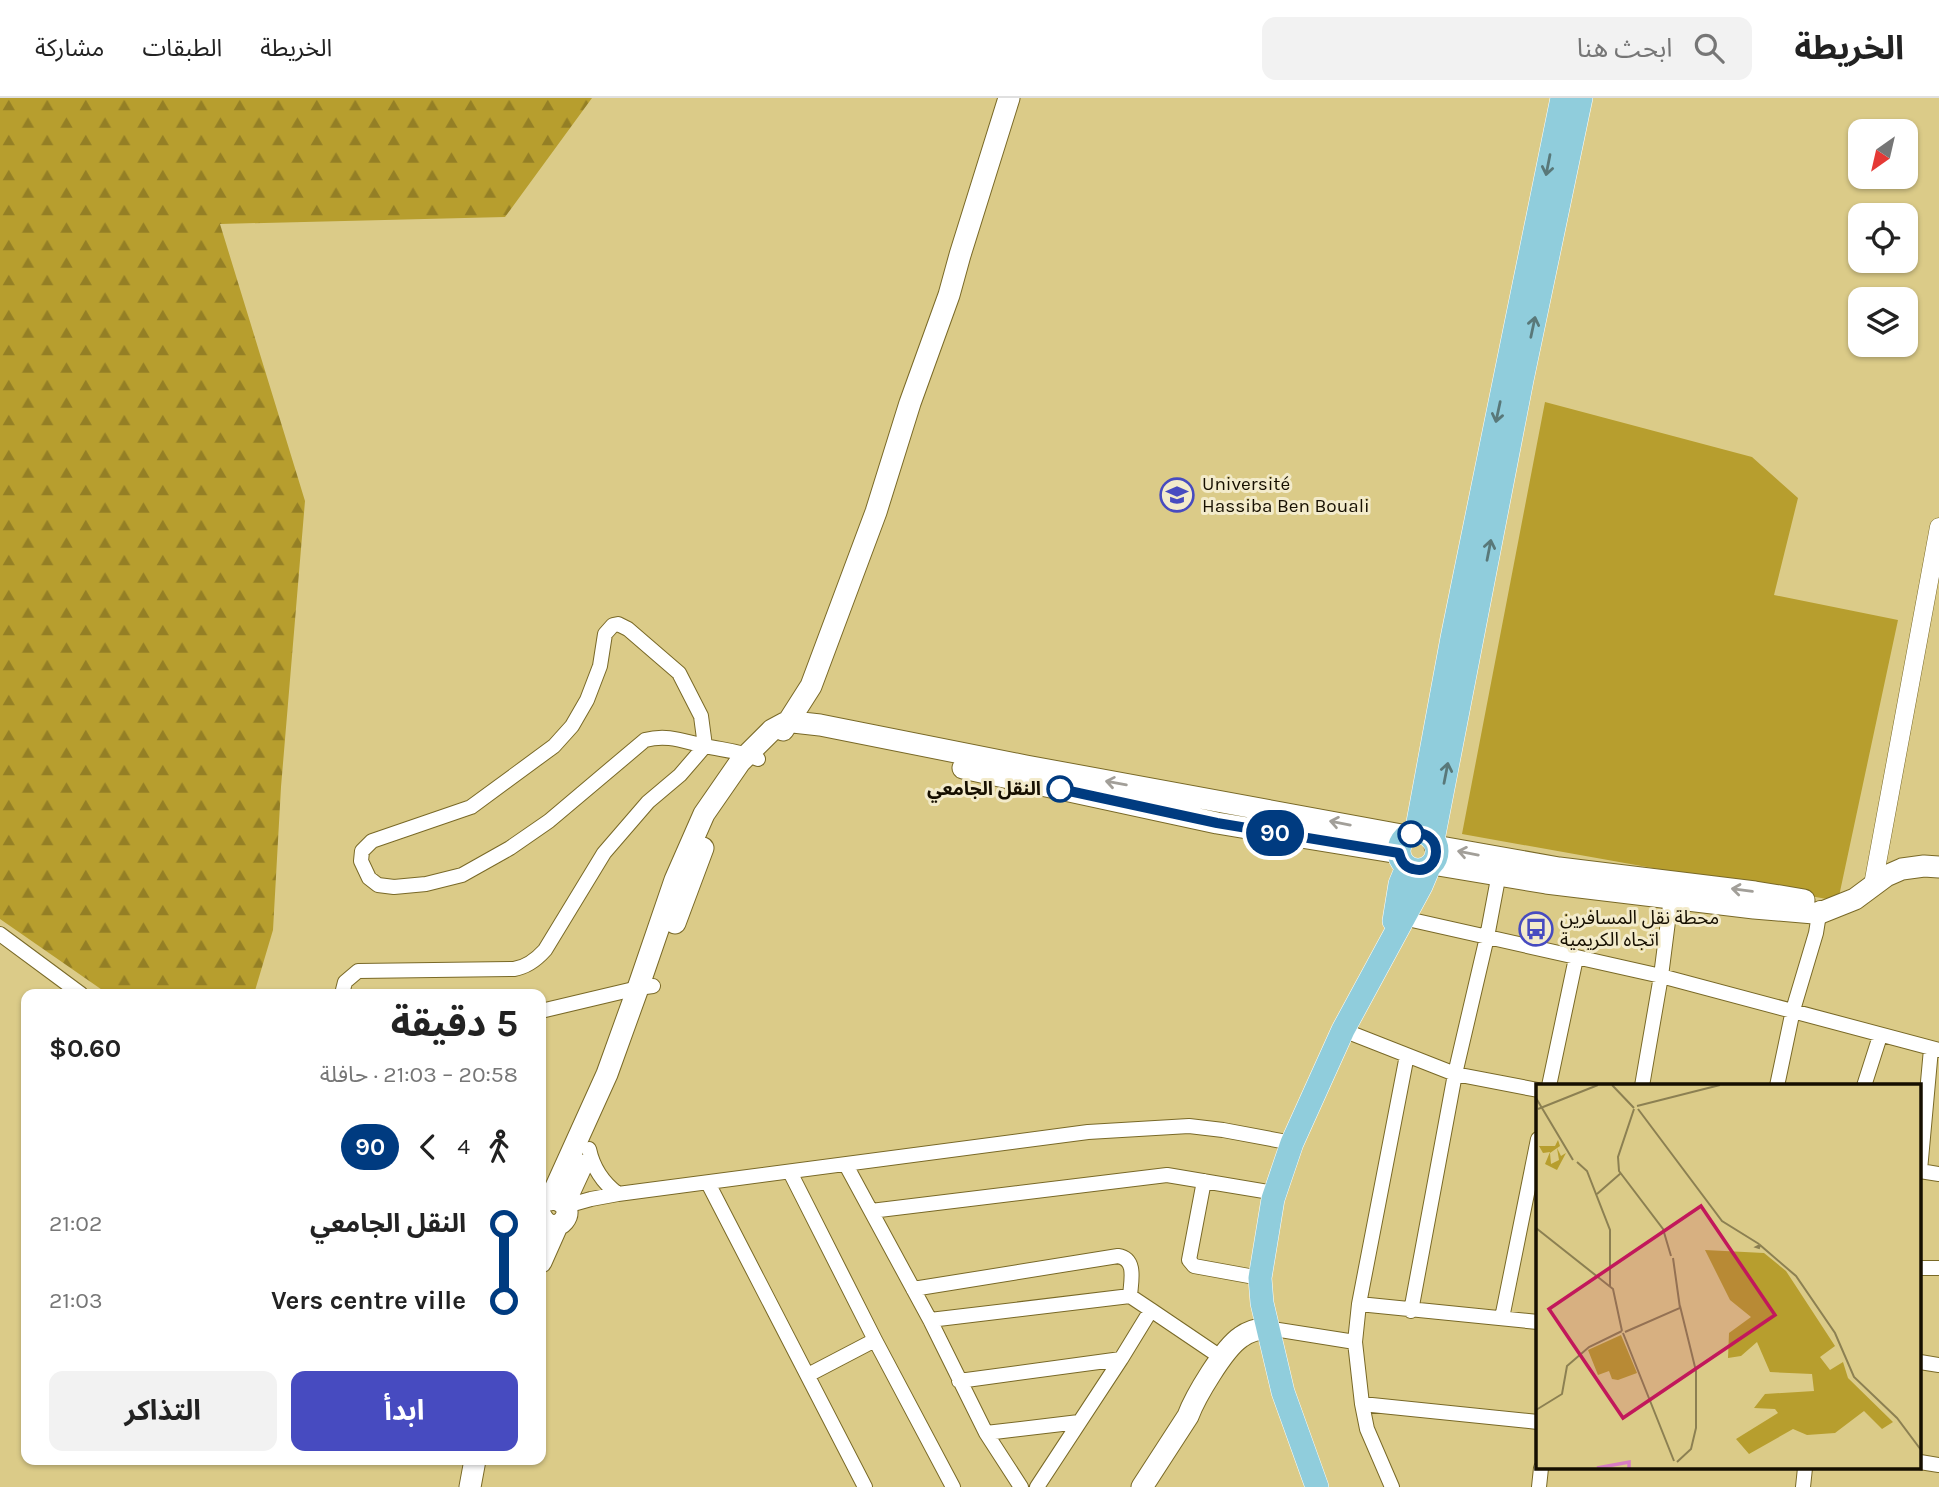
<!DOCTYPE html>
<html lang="ar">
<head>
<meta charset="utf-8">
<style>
  body { margin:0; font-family:Karla,"Noto Sans Arabic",sans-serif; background:#f2f2f2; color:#222; direction:rtl; height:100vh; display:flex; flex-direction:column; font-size:26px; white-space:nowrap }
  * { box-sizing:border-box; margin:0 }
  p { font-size:23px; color:#767676 }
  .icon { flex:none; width:38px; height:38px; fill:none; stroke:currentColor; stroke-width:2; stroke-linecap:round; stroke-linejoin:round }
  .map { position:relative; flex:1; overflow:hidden; direction:ltr }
  .drawer { position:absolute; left:21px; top:891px; width:525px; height:476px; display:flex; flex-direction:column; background:#fff; border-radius:14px; box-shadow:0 2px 5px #0004; direction:rtl }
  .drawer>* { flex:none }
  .badge { padding:0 14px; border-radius:23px; font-size:24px; line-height:46px }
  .needle { width:46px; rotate:214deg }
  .controls { position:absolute; left:1848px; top:21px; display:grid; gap:14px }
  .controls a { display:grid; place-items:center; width:70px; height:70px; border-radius:14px; background:#fff; box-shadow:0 2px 5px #0004; font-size:35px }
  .map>.badge { position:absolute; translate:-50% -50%; box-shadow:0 0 0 4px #fff }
  .legs { display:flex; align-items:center; gap:10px; height:77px; padding:0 28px; font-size:23px }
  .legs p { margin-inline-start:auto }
  .headline { display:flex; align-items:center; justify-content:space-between; height:119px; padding:0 28px }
  h1 { font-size:38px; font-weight:700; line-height:52px }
  .button { display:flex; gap:14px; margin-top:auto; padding:14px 28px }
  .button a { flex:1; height:80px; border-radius:14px; background:#474bc0; color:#fff; font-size:28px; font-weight:700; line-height:80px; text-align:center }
  .button a+a { background:#f2f2f2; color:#222 }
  ul { padding:0 28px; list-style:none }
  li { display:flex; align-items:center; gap:24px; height:77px; font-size:26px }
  li i { display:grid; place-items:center; width:10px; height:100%; margin:0 9px; background:currentColor }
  li i::after { content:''; width:18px; height:18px; margin:-9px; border:5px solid; border-radius:50%; background:#fff }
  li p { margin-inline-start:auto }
  li:first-child i { background:linear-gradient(#0000 50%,currentColor 0) }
  li:last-child i { background:linear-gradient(currentColor 50%,#0000 0) }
  header { display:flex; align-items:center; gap:42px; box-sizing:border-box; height:98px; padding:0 35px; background:#fff; border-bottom:2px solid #e0e0e0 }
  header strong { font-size:33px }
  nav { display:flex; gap:38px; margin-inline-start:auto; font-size:24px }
  .search { width:490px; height:63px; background:#f2f2f2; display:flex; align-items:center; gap:18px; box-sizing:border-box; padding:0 24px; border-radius:14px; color:#767676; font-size:26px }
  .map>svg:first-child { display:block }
</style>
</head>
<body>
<header>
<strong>الخريطة</strong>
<div class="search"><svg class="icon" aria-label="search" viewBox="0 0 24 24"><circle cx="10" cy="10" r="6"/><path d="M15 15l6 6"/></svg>ابحث هنا</div>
<nav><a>الخريطة</a><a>الطبقات</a><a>مشاركة</a></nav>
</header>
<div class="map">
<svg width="1939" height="1389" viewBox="0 0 1939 1389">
  <defs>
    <pattern id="forest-firs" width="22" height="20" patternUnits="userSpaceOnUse" patternTransform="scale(1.75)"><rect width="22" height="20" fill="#b79e2e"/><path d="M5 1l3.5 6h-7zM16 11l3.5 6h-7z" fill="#947f25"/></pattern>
  </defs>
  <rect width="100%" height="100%" fill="#dbcb88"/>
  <path fill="url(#forest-firs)" d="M 0,0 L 592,0 L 505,119 L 220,126 L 305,403 L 281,689 L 273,832 L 254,896 L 108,896 L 0,821 Z"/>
  <path fill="#b79e2e" d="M 1545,304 L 1752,359 L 1798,400 L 1774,497 L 1898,522 L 1838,803 L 1462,736 Z"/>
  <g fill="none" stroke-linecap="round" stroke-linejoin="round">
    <defs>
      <path id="minor" d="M 1403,820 L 1661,878 L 1939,952
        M 0,836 L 81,896
        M 342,896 L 345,884 L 358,873 L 514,871 C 527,869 536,862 545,852 L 604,755 L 648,704 L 680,677 L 705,648 L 701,618 L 679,575 L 628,531 L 618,526 L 613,527 L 605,536 L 600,568 L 587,602 L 572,628 L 554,648 L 471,709 L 372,743 L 362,753 L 361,763 L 369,780 L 378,787 L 394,789 L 426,786 L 462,777 L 510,750 L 549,723 L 645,642 C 667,636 683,643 705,648 C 723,652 741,653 758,661
        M 541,913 L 638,890 L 653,888
        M 1343,932 L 1455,976 L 1538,992
        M 1549,988 L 1576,860
        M 1642,988 L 1661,878 L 1672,792
        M 1777,988 L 1793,912 L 1816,835 L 1820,810
        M 1864,988 L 1880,938
        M 589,1051 C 593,1070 602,1084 618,1096
        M 846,1067 L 930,1222 L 986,1335 L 1021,1389
        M 1920,1072 L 1931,951
        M 1920,1073 L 1939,1076
        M 790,1074 L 875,1242 L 953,1389
        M 1204,1083 L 1189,1162 L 1194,1168 L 1260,1180
        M 708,1085 L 865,1389
        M 566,1108 L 591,1101 L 618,1096 L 1088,1034 L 1189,1028 L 1223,1032 L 1292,1045
        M 871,1113 L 1167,1077 L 1275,1095
        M 1920,1170 L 1939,1170
        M 913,1191 L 1118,1158 C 1137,1161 1131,1183 1130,1198 L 1151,1212
        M 1359,1206 L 1538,1224
        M 1411,1213 L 1455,976 L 1487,839 L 1500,770
        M 1502,1220 L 1538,1041
        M 930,1222 L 1130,1198
        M 1267,1230 L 1355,1244 L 1362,1306 L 1367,1331 L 1392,1389
        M 1355,1244 L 1359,1206 L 1407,957
        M 1920,1264 L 1939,1267
        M 808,1277 L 875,1242
        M 959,1283 L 1121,1261
        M 1362,1306 L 1538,1324
        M 986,1335 L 1079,1324
        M 1920,1364 L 1939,1367
        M 1037,1389 L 1121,1261 L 1151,1212 L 1222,1260
        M 1539,1389 L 1541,1370
        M 1803,1389 L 1805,1370"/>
      <path id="tertiary" d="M 1873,787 L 1939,429"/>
      <path id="secondary" d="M 783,632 L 811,588 L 876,414 L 910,305 L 949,197 L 960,157 L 1009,0
        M 963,670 L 1217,725 L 1399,755
        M 1435,748 L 1559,770 L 1755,794 L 1804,802
        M 1432,766 L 1546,785 L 1754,810 L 1814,815 L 1820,815 L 1855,801 L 1886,778 L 1902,771 L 1924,768 L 1939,769
        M 675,825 L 703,750
        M 550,1102 L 607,976 L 638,890 L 675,782 L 704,716 L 740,664 L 772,632 L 785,625 L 793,624 L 820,627 L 1026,668 L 1407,738
        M 564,1106 L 582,1067
        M 541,1118 C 555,1144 583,1110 555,1101
        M 541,1164 L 557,1128
        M 470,1389 L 475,1362
        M 1142,1389 L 1188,1318 C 1195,1299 1224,1250 1241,1239 C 1249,1233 1257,1231 1267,1230"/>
      <path id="primary" d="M1399 753a19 19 0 1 1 38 0a19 19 0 1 1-38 0Z
        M 1416,735 L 1452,540 L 1562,0
        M 1433,742 L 1522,282 L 1581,0
        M 1394,823 L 1400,786 L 1407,769
        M 1317,1389 L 1283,1294 L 1262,1205 L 1260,1180 L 1273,1101 L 1292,1045 L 1343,932 L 1421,788 L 1429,769"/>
    </defs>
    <use href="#minor" stroke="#796927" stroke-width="16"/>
    <use href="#tertiary" stroke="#796927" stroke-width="19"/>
    <use href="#secondary" stroke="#796927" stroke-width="23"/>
    <use href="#primary" stroke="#fff" stroke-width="24"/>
    <use href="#minor" stroke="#fff" stroke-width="14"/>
    <use href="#tertiary" stroke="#fff" stroke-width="18"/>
    <use href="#secondary" stroke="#fff" stroke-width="21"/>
    <use href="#primary" stroke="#90cddc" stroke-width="23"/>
  </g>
  <defs><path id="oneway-shaft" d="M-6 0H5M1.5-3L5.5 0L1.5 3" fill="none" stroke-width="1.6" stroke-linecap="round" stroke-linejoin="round" transform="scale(1.75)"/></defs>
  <g stroke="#597879">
    <use href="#oneway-shaft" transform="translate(1548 67) rotate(101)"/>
    <use href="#oneway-shaft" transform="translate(1533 229) rotate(-78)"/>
    <use href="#oneway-shaft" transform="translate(1498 314) rotate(102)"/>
    <use href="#oneway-shaft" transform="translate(1489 452) rotate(-79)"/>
    <use href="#oneway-shaft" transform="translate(1446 675) rotate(-79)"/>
  </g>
  <g stroke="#a29f99">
    <use href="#oneway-shaft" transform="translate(1116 685) rotate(-170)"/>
    <use href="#oneway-shaft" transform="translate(1340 725) rotate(-169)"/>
    <use href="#oneway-shaft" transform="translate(1468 755) rotate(-169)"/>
    <use href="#oneway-shaft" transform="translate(1742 792) rotate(-173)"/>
  </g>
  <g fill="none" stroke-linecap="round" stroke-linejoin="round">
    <defs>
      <path id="line-1" d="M 1060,691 L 1217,725 L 1399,755 C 1401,763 1404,769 1413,771 C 1442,779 1446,729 1411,736"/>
    </defs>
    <use href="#line-1" stroke="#fff" stroke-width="16"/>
    <use href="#line-1" stroke="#003b80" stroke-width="10"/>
  </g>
  <defs>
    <symbol id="university-ring" viewBox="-11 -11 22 22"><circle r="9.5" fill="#f3ebcb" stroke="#474bc0" stroke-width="1.5"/><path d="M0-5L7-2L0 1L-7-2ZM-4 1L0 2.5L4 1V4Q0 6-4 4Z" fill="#474bc0"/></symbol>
    <symbol id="bus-ring" viewBox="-11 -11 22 22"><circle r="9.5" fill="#f3ebcb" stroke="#474bc0" stroke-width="1.5"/><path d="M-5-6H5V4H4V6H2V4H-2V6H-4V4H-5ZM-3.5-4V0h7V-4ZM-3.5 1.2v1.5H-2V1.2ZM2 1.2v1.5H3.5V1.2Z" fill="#474bc0"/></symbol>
  </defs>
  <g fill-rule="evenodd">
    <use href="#university-ring" x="1158" y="378" width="38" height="38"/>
    <use href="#bus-ring" x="1517" y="812" width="38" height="38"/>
  </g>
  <g fill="#fff" stroke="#003b80" stroke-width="3.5">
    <circle cx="1060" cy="691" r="12"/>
    <circle cx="1411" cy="736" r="12"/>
  </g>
  <g text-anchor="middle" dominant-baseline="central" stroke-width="6" stroke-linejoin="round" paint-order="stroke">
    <g font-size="19" fill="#160f00" stroke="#f3ebcb" text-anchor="start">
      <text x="1202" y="386">Université<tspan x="1202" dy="22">Hassiba Ben Bouali</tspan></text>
      <text x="1560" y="820">محطة نقل المسافرين<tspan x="1560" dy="22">اتجاه الكريمية</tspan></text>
    </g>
    <g font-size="19" font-weight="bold" fill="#160f00" stroke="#f3ebcb" text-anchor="end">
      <text x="1041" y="691">النقل الجامعي</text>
    </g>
  </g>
  <g transform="translate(1536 986)">
    <rect width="385" height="385" fill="#dbcb88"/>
    <path d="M 22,56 L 24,62 L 14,69 L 15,80 L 23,76 L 21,64 L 25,72 L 30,69 L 21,86 L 9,80 L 14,68 L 7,69 L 3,62 L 19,62 ZM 169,166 L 228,169 L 250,187 L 299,262 L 284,273 L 294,286 L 307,278 L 312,294 L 357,338 L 346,345 L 328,327 L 299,349 L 271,351 L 257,345 L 213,370 L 200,355 L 242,329 L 239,325 L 218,324 L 229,310 L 278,307 L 276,290 L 234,288 L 221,258 L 205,272 L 192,274 L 193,249 L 215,233 L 194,216 Z" fill="#b79e2e"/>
    <path d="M 85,251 L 101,289 L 82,296 L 76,295 L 73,287 L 62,291 L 52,266 Z" fill="#b79e2e"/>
    <path fill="none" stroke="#d77dc3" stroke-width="3.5" d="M 61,384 L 93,378 L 93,384"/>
    <path fill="none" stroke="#8c8052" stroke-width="2" d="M 76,1 L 98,24M 0,14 L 37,76M 101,22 L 184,1M 2,25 L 62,1M 98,25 L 82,73 L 83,87 L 127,145 L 135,172M 102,25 L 186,137 L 223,160M 41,78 L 51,87 L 74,146 L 74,202M 61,110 L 85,89M 0,144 L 77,205 L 86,247M 224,161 L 220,163 L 223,164 L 224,161 L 260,192 L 299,249 L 318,293 L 361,334 L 385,366M 89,248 L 144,224 L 137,174M 87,249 L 138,377M 0,326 L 26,310 L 31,282 L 53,263 L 86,247M 141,378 L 155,365 L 160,344 L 160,287 L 144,222"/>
    <path fill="#c2185b" fill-opacity="0.15" stroke="#c2185b" stroke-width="3.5" d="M 165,122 L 239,231 L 87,334 L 13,225 Z"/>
    <rect width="385" height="385" fill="none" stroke="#160f00" stroke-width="3.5"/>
  </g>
</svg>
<div class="controls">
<a><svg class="needle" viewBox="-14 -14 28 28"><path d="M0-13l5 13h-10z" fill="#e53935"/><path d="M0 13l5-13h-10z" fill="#767676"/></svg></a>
<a><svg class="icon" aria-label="locate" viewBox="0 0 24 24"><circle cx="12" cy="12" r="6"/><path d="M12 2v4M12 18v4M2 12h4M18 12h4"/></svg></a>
<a><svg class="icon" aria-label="layers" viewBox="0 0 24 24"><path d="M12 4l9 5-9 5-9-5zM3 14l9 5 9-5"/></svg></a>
</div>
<b class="badge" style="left:1275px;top:735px;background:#003b80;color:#fff">90</b>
<section class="drawer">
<div class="headline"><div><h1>5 دقيقة</h1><p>20:58 – 21:03 · حافلة</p></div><b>$0.60</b></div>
<div class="legs"><svg class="icon" aria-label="walk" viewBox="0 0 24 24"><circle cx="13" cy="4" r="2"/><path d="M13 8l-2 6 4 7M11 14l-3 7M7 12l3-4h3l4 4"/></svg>4<svg class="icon" aria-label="back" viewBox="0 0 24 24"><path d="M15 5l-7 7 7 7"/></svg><b class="badge" style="background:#003b80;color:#fff">90</b></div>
<ul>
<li><i style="color:#003b80"></i><b>النقل الجامعي</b><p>21:02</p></li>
<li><i style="color:#003b80"></i><b>Vers centre ville</b><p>21:03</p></li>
</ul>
<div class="button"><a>ابدأ</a><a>التذاكر</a></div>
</section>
</div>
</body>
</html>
